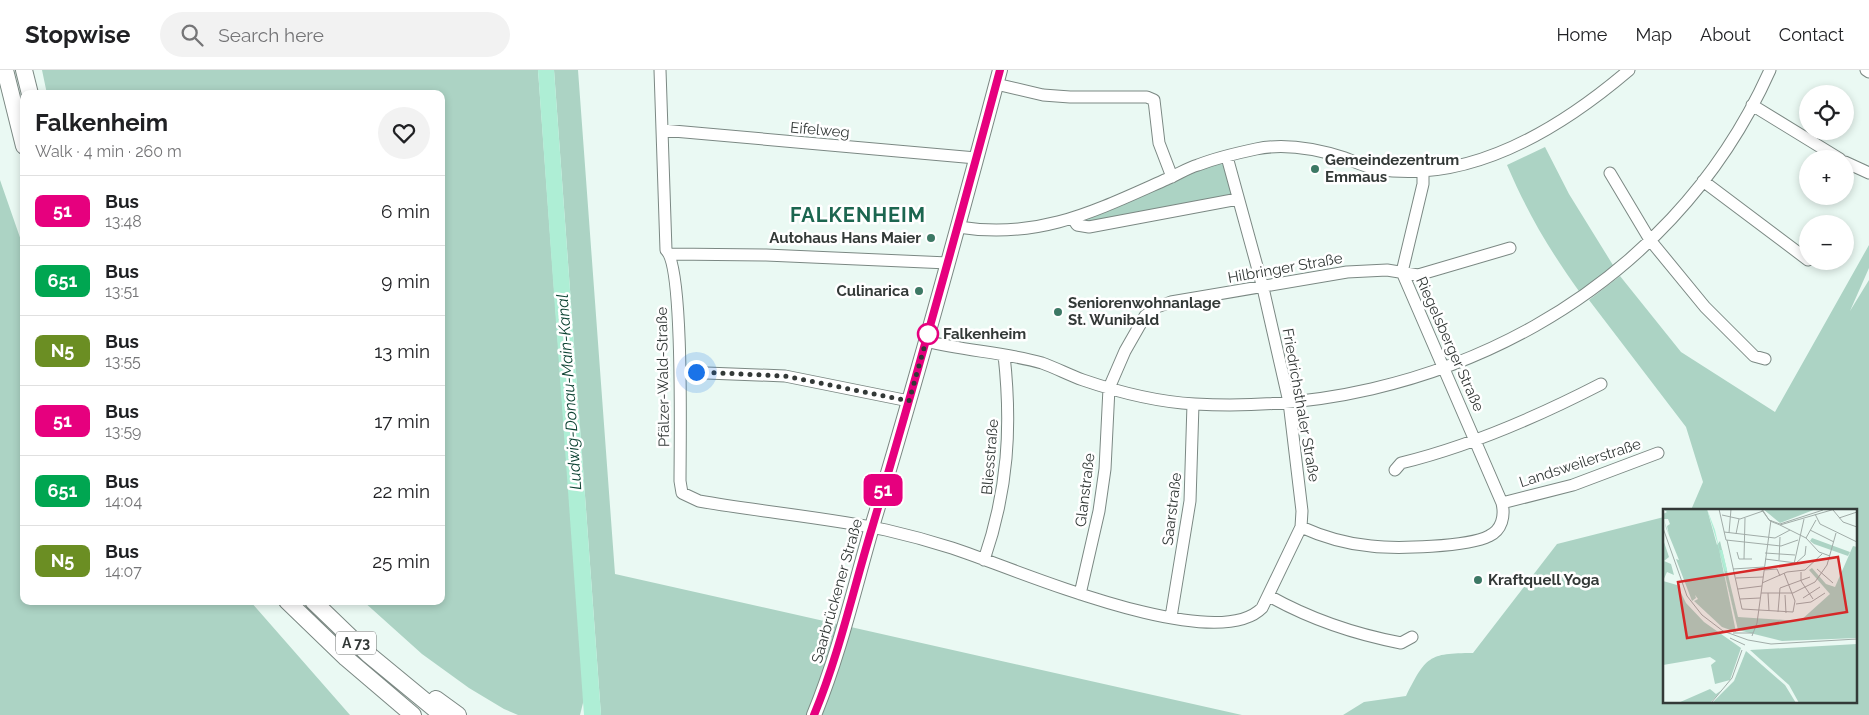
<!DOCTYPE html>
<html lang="en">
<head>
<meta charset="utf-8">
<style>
  body { margin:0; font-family:Raleway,sans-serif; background:#f2f2f2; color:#202124; height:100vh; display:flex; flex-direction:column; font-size:19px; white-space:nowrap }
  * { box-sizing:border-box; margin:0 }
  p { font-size:16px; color:#757577 }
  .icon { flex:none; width:28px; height:28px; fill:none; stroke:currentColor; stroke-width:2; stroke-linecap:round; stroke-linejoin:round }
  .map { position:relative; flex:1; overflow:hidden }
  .drawer { position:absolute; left:20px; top:20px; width:425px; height:515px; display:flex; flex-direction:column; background:#fff; border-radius:10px; box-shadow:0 2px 8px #0003 }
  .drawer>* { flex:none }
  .badge { padding:0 10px; border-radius:8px; font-size:18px; line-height:32px }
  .tools { position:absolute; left:1799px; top:15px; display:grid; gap:10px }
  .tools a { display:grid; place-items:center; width:55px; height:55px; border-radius:50%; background:#fff; box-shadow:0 2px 8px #0003; font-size:25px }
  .you { position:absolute; width:25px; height:25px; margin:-12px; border:4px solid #fff; border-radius:50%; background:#1a73e8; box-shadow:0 0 0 8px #1a73e833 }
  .map>.badge { position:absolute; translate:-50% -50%; box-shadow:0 0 0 2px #fff }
  .round { display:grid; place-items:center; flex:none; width:52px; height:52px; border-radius:26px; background:#f2f2f2 }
  .head { display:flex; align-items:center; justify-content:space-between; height:85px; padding:0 15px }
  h1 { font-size:24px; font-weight:700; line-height:38px }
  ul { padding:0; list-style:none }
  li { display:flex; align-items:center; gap:15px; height:70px; padding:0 15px; border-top:1px solid #e0e0e0 }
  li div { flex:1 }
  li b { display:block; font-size:19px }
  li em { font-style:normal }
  li .badge { min-width:55px; font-weight:700; text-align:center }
  header { display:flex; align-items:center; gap:30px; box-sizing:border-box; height:70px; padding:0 25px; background:#fff; border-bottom:1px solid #e0e0e0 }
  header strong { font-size:24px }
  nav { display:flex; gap:28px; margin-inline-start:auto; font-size:18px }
  .search { width:350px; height:45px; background:#f2f2f2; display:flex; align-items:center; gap:12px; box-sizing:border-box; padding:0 18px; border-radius:28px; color:#757577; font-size:19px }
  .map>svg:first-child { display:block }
</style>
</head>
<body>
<header>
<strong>Stopwise</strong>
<div class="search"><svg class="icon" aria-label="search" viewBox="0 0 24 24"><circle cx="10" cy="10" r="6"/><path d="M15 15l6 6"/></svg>Search here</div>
<nav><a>Home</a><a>Map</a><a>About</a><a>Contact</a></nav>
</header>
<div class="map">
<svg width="1869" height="645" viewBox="0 0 1869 645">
  <rect width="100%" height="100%" fill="#eaf9f3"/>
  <path fill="#acd3c4" d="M 42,0 L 538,0 L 584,629 L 580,645 L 518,645 L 504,639 L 469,618 L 422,584 L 363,531 L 441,531 L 441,24 L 47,24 Z
    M 554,0 L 578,0 L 615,504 L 1242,645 L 601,645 Z
    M 1545,77 L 1569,124 L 1616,200 L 1581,224 C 1550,181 1528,144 1507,95 Z
    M 1217,93 L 1225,95 L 1234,128 L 1083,156 L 1081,150 Z
    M 0,110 L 24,179 L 24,531 L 250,531 L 350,645 L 0,645 Z
    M 1869,175 L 1869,198 L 1850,241 L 1869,210 L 1869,645 L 1343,645 L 1364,632 L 1406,626 C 1426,587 1428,583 1473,583 L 1557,474 L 1664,447 L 1664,631 L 1855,631 L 1855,440 L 1691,440 L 1703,412 L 1686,357 L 1589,230 L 1620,206 L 1681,282 L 1775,342 Z"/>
  <path fill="#aeeed5" d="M 538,0 L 554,0 L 601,645 L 584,645 Z"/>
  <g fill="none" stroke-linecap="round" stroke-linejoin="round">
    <defs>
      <path id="minor" d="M 660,0 L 666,180 C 684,197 680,377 680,411 L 682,423 L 699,431 C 761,442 824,447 886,460 C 908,465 930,471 952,478 C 1011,497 1214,587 1262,538 L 1301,457 L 1302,441 L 1289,332 L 1263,218 L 1227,87
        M 1866,0 L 1869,2
        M 996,14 L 1043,25 L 1070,27 L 1147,27 L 1154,30 L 1159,73 L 1172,107
        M 1752,35 L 1840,89
        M 662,60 L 976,88
        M 1845,92 L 1869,103
        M 1610,103 L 1650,170 L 1705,237 L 1754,286 L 1765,289
        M 1703,111 L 1808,190
        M 1073,149 L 1077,155 L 1089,157 L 1238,129
        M 958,157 C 1039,170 1095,141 1167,109 C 1177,105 1187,98 1198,95 C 1216,88 1237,83 1256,79 C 1285,73 1317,79 1345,88 C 1355,92 1366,97 1377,99 C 1470,114 1561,58 1629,0
        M 670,184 L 766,185 L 948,193
        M 926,271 C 964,281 1004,282 1042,293 C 1056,298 1069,305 1083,310 C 1118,322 1158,332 1195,334 C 1435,347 1670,224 1770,0
        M 681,302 L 785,306 L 909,331
        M 1395,400 L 1401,393 C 1471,376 1537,347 1601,314
        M 1502,433 L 1573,415 L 1658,383
        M 1301,457 C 1323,467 1347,474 1371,476 C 1396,479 1468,477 1489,466 C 1502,460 1505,446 1502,433 L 1402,202 L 1423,114 L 1423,102
        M 984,490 C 1008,420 1012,357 1004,285
        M 1080,524 L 1099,441 L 1105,399 L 1109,318 L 1125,281 L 1145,246 L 1157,237 L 1171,232 L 1347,202 L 1387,200 L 1418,205 L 1510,178
        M 1269,526 C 1310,549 1354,564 1401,573 L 1412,567
        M 1171,547 L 1190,431 L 1193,334"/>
      <path id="major" d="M 814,645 C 840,582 855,515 874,450 C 919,301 960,151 1000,0"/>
      <path id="highway" d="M 5,0 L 24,76
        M 24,0 L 30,24
        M 287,531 L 346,588 L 413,645
        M 313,531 L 368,584 L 442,645
        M 436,629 L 458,645"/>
    </defs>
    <use href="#minor" stroke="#7b8883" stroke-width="13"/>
    <use href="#major" stroke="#7b8883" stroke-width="16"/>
    <use href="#highway" stroke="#7b8883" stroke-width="18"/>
    <use href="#minor" stroke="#fff" stroke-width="11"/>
    <use href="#major" stroke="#fff" stroke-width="14"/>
    <use href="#highway" stroke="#fff" stroke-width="16"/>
  </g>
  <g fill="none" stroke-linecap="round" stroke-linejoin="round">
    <defs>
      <path id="line" d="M 814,645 C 839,585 853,520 872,458 C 917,306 959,153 1000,0"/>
    </defs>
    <use href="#line" stroke="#fff" stroke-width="11"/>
    <use href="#line" stroke="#e6007e" stroke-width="8"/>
    <path stroke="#333937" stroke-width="5" stroke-dasharray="0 9" d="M 696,302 L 785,306 L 909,331 L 928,264"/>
  </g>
  <g fill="#3c7864" stroke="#fff" stroke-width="2">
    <circle cx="1315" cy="99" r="5"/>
    <circle cx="931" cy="168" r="5"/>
    <circle cx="919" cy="221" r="5"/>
    <circle cx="1058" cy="242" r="5"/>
    <circle cx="1478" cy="510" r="5"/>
  </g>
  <circle fill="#fff" stroke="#e6007e" stroke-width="2.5" cx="928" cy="264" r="10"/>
  <g text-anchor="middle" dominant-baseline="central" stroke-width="5" stroke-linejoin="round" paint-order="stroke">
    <rect fill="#fff" stroke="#707473" stroke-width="1" x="336" y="561.5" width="40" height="23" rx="4"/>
    <g font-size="14" font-weight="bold" fill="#333937">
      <text x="356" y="573">A 73</text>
    </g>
    <g font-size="15" fill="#333937" stroke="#fff">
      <text transform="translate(820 60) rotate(5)">Eifelweg</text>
      <text transform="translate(1285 198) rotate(-10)">Hilbringer Straße</text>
      <text transform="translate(1450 274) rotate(66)">Riegelsberger Straße</text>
      <text transform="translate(663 307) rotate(-91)">Pfälzer-Wald-Straße</text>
      <text transform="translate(1301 335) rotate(80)">Friedrichsthaler Straße</text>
      <text transform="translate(990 387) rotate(-85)">Bliesstraße</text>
      <text transform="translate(1580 393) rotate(-18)">Landsweilerstraße</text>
      <text transform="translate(1085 420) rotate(-83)">Glanstraße</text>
      <text transform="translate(1172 439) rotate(-83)">Saarstraße</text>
      <text transform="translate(837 521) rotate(-74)">Saarbrückener Straße</text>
    </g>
    <g font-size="15" font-weight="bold" fill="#333937" stroke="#fff" text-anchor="start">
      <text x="1325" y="90">Gemeindezentrum<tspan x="1325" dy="17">Emmaus</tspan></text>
      <text x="921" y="168" text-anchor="end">Autohaus Hans Maier</text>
      <text x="909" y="221" text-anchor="end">Culinarica</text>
      <text x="1068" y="233">Seniorenwohnanlage<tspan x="1068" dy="17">St. Wunibald</tspan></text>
      <text x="1488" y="510">Kraftquell Yoga</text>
    </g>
    <g font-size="15" font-weight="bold" fill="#333937" stroke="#fff" text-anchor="start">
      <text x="943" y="264">Falkenheim</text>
    </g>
    <g font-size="16" font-style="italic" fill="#0d4333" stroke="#fff">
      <text transform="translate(569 322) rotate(-94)">Ludwig-Donau-Main-Kanal</text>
    </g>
    <g font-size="20" font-weight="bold" letter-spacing="1" fill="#1c6650" stroke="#fff">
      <text x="858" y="145">FALKENHEIM</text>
    </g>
  </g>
  <g transform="translate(1663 439)">
    <rect width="194" height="194" fill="#eaf9f3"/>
    <path d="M 0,0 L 44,0 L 54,36 L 57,32 L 75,108 L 137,112 L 167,85 L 146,61 L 149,59 L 163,75 L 172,78 L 190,37 L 194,38 L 194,129 L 119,132 L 75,121 L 56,40 L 73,123 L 59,118 L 31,92 L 35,90 L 32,86 L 33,89 L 29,92 L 13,50 L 16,51 L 3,19 L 1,11 L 6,26 L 4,17 L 7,15 L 5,10 L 1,10 L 0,5 L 4,3 ZM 100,0 L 153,0 L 117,14 ZM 149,29 L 187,43 L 185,47 L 151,35 L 147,32 ZM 0,30 L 6,48 L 1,52 L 8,55 L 11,66 L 4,63 L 0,72 L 14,76 L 23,94 L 41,113 L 78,139 L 67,171 L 52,175 L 48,156 L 53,152 L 47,148 L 0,156 ZM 194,135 L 194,194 L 136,194 L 126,176 L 87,141 ZM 83,142 L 122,176 L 133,194 L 49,194 L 71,172 ZM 47,180 L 53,185 L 59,181 L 47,194 L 15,194 Z" fill="#acd3c4"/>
    <path d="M 44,0 L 52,21 L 75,122 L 55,36 Z" fill="#aeeed5"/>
    <path fill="none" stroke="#aeeed5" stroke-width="2.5" d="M 58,41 L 63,62"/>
    <path fill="none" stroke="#a1aca8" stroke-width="1" d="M 56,0 L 63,31 L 118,37 L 135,31M 98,0 L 107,12 L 117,16 L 172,0M 99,0 L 106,11 L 117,15 L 160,1M 170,1 L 180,13 L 194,18M 152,5 L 157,15 L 194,33M 59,6 L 77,10 L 100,2M 176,9 L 194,3M 117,16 L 143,29 L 156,43 L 167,47M 0,19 L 24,87 L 39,106 L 60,122 L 85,131 L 108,135 L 194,130M 147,21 L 171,33M 61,23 L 112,29 L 127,21M 66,24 L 68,0M 73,25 L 76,10M 143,29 L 153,11M 64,31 L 79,100 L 130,103 L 132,92 L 121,64M 74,43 L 76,50 L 89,50M 102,44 L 132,46M 81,50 L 82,9M 102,50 L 133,54 L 142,46 L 143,37M 116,51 L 117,28M 131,55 L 141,10M 70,60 L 101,58M 154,60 L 170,74M 101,61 L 114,60 L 117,67M 138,63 L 138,72 L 150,90M 73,69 L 100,68M 99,74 L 124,63 L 142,61 L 159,45M 75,80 L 99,77M 98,84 L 130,84 L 152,73 L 164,56 L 173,24M 105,84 L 106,102M 122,86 L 123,104M 140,89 L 157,78M 77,90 L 97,89M 133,95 L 148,93 L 162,84M 115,103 L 117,79 L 147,68M 70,124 L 90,124M 89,127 L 94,114 L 108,11M 67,129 L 82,136M 48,194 L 69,169 L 79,141"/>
    <path fill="#d62828" fill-opacity="0.15" stroke="#d62828" stroke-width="2.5" d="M 175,48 L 184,103 L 24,129 L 15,73 Z"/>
    <rect width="194" height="194" fill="none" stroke="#333937" stroke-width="2.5"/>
  </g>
</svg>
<div class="tools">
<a><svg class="icon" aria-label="locate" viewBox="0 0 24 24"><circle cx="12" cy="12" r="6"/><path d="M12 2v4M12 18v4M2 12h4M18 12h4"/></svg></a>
<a>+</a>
<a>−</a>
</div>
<div class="you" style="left:696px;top:302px"></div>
<b class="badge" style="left:883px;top:420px;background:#e6007e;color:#fff">51</b>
<section class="drawer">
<div class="head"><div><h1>Falkenheim</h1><p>Walk · 4 min · 260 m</p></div><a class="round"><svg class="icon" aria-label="heart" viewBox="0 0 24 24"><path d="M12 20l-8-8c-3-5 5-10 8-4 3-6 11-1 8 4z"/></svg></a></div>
<ul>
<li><span class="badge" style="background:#e6007e;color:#fff">51</span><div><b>Bus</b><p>13:48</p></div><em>6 min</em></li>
<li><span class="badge" style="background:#00a651;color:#fff">651</span><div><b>Bus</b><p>13:51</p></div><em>9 min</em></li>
<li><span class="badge" style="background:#6b8e23;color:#fff">N5</span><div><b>Bus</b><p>13:55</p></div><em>13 min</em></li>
<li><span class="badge" style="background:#e6007e;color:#fff">51</span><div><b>Bus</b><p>13:59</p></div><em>17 min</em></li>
<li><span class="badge" style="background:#00a651;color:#fff">651</span><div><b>Bus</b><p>14:04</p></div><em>22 min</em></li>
<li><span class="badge" style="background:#6b8e23;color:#fff">N5</span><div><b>Bus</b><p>14:07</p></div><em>25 min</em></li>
</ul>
</section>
</div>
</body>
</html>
